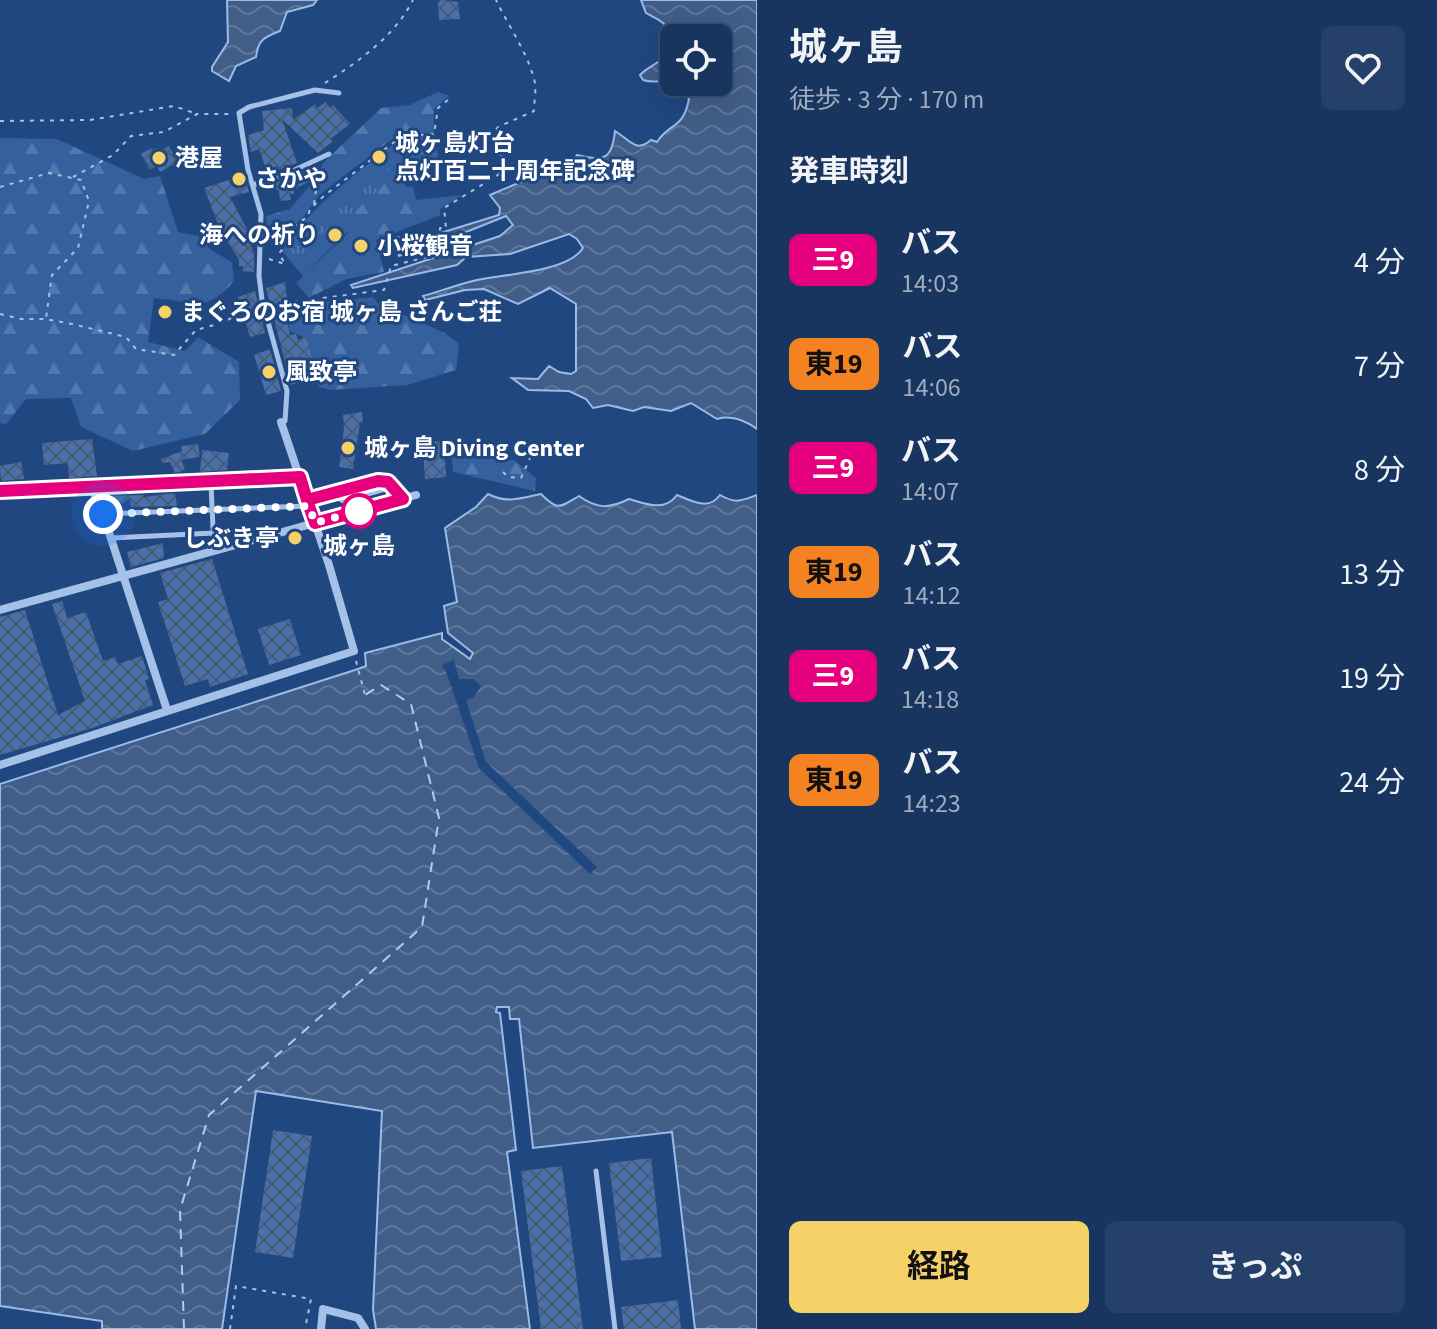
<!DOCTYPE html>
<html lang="ja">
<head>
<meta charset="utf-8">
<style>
  body { margin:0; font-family:"Source Sans 3","Noto Sans JP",sans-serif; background:#254069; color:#f1f3f6; height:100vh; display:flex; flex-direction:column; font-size:30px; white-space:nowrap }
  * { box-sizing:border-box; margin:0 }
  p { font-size:26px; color:#9fabbd }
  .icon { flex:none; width:44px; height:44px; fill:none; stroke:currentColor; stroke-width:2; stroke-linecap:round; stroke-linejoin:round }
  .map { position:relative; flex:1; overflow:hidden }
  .panel { display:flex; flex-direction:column; background:#183560; width:680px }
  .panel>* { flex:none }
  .badge { padding:0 16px; border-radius:12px; font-size:28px; line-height:52px }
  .tools { position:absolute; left:660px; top:24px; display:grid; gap:16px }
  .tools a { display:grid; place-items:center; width:72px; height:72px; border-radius:12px; background:#183560; box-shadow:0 8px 32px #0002,0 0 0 2px #365075; font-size:40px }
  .you { position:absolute; width:40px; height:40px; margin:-20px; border:6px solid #fff; border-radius:50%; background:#1a73e8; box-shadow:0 0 0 12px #1a73e833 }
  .map>.badge { position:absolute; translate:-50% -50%; box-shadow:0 0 0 4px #fff }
  h2 { padding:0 32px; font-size:30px; line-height:72px }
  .round { display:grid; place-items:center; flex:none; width:84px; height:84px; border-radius:12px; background:#254069 }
  .head { display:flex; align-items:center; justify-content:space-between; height:136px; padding:0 32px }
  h1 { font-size:38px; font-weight:700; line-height:60px }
  .primary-button { display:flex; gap:16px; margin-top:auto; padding:16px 32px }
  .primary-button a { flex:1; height:92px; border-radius:12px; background:#f5d167; color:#111; font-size:32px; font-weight:700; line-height:92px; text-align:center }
  .primary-button a+a { background:#254069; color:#f1f3f6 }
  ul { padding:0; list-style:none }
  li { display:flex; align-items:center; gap:24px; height:104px; padding:0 32px }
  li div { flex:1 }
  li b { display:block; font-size:30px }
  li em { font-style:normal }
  li .badge { min-width:88px; font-weight:700; text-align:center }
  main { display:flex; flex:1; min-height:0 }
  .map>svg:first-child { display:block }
</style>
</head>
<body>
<main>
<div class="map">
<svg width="757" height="1329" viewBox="0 0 757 1329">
  <defs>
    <pattern id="grass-tufts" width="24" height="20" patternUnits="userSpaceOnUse" patternTransform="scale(2)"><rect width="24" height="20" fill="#34609e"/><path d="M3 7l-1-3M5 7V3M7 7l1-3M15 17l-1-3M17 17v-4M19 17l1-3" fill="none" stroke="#5278ad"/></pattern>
    <pattern id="forest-firs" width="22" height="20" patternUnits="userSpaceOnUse" patternTransform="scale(2)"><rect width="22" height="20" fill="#34609e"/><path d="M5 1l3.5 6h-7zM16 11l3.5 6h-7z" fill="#5278ad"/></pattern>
    <pattern id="water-waves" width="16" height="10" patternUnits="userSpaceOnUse" patternTransform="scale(2)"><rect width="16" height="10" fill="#415e88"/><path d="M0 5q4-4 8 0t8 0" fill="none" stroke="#5e769a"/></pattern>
    <pattern id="building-cross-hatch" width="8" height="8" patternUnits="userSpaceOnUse" patternTransform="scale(2)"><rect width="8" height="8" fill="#4970aa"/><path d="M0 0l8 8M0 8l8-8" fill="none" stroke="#4b5c76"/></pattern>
  </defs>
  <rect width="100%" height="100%" fill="#204780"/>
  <path fill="url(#grass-tufts)" d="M 400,139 L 408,139 L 389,181 L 363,216 L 303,276 L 282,251 C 312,204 358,173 400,139 Z"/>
  <path fill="url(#forest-firs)" d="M 438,92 L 449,96 L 434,109 C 432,129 436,142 439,162 L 404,171 L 405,186 L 413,187 L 416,200 L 462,195 L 440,209 L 440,215 L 376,240 L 384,272 L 346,279 L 309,298 L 296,283 L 348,233 L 352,214 L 383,186 L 394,153 L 404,140 L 396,136 L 319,195 L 305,215 L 275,245 L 270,241 L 266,216 L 290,209 L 313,182 L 324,162 L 381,108 L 410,105 Z
    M 0,138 L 57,139 L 144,179 L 160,176 L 178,232 L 198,236 L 211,250 L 232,262 L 234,281 C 205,315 192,301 154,298 L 148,342 L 185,351 L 198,337 L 239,362 L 240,400 L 205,434 L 133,451 L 81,427 L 71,398 L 26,399 L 6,424 L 0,423 Z
    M 373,297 L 382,309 L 397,312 L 445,333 L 459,344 L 456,370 L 407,385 L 330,390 L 319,387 L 309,366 L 303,337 L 288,330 L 291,310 L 312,308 L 324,302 Z
    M 452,457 L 514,460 L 536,478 L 535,491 L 453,472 Z"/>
  <path fill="url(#water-waves)" stroke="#9abbe9" stroke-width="2" d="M 227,0 L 317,0 L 313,5 L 287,12 L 280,31 C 265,37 258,39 256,57 L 236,66 L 229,81 L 212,71 L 212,67 L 228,42 Z
    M 641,0 L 757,0 L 757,429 C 746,421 731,415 717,419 L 691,403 L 671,411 L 644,407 L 633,411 L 608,405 L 593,408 L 586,399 L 569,391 L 528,390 L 512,378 L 538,379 L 549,366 L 559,372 L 571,374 L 576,371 L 576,304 L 550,288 L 518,304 L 484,289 L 465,290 L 425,300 L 423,296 C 441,291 459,284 477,280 C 505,274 568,272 583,248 L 577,239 L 569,234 L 510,254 L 466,257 L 457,265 L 353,288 L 351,285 L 500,236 L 513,225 L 506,216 L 456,236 L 420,244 L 418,249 L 399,256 L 396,237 L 421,239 L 499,215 L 500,208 L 490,195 L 542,173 L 567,172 L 577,155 C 605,162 612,159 615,131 C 631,141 636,153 651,140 L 657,142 C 670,122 683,130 689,99 L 676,82 L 718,82 L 718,38 L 674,38 L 674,82 C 664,79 654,84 643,80 L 640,75 C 647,67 660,63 666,55 C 672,47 670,30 663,23 C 659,19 651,16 646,13 Z
    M 488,494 C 507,504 522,498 541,494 C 558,511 559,508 579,496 C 597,509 609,509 629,499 C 646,504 665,512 677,495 C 692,501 709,511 720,495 C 736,504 741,501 757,495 L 757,1329 L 695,1329 L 672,1132 L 533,1148 L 519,1019 L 510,1019 L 509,1007 L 497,1007 L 496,1012 L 500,1013 L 516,1150 L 507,1152 L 530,1329 L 376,1329 L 373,1310 L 382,1111 L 256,1091 L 222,1329 L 102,1329 L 102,1321 L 0,1306 L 0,784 L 358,669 L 366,666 L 365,653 L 442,633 L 442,639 L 470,659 L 473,653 L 448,633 L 444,606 L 457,602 L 445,528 L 476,507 Z"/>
  <path fill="#204780" d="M 454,660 L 459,679 L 473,679 L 481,686 L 474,697 L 466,700 L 486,762 L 597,867 L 590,874 L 479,768 L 447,674 L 442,665 Z"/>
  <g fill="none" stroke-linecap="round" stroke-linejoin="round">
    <path stroke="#b1cbef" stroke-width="2" stroke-dasharray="10 8" stroke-linecap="butt" d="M 184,1329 L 180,1210 L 209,1115 L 422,927 L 439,818 L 411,704 L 381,685 L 365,695"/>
  </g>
  <path fill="url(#building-cross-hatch)" d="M 441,0 L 458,2 L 460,19 L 439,20 L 438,3 Z
    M 326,102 L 330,108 L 333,105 L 350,124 L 330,139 L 333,141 L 318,153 L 282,119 L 297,163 L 268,174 L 259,149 L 251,152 L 248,135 L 264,130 L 262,111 L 292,108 L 293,120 L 315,104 L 317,108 Z
    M 169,146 L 178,162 L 160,172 L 157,166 L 150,170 L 141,154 L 151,148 L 152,150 L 157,148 L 159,151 Z
    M 305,171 L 311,180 L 294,190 L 294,194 L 290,194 L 291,200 L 280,201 L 279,190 L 276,190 L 275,183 Z
    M 244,175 L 249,192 L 230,197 L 248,231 L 255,226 L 255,243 L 251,246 L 254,253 L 254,272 L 243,271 L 243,266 L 239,266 L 239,260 L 226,239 L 212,246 L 205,233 L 219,226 L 204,188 Z
    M 285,282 L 288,309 L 286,319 L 290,335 L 296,334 L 298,340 L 306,337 L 312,358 L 304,360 L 309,379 L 291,385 L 266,288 Z
    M 255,291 L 265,333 L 250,337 L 238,297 Z
    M 270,349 L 281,391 L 266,395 L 254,355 Z
    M 362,412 L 363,422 L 360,423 L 353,469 L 339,467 L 344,428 L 343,415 Z
    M 92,439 L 97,476 L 69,478 L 68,463 L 44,465 L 42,443 Z
    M 444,441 L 446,477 L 425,479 L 423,450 L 416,451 L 415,442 Z
    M 198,444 L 200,457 L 181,460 L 185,470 L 175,473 L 170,462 L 162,463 L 161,459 L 182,451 L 181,446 Z
    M 202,450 L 229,453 L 227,470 L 200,472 Z
    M 21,462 L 24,479 L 1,481 L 0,466 Z
    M 175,493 L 177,506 L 131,507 L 130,498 L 116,508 L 108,508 L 104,496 L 144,495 L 144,497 Z
    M 163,543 L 164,558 L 131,567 L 127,552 Z
    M 212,559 L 248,674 L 210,687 L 208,679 L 185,686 L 158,602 L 168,599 L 160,573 Z
    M 62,601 L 67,618 L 86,612 L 103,661 L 115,657 L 118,664 L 142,656 L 149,679 L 145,680 L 153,705 L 92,728 L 0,755 L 0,617 L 25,610 L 58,715 L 85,701 L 52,604 Z
    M 290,619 L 301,655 L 269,665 L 258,629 Z
    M 273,1130 L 312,1136 L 293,1258 L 255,1252 Z
    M 651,1158 L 662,1257 L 621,1261 L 609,1163 Z
    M 562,1166 L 583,1329 L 541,1329 L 521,1171 Z
    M 678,1300 L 681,1329 L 624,1329 L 621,1307 Z"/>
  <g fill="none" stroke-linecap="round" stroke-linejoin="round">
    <path stroke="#a6c1e8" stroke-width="2" stroke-dasharray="4 6" stroke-linecap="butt" d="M 325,83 C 359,61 394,37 413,0
      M 0,121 L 90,120 L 174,106 L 197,114
      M 73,177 L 113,155 L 131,136 L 164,132 L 197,114 L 232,114
      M 0,187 L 49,173 L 81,180 L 89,201 L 78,248 L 52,275 L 46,318
      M 314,204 L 317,184 L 323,171 L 321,168
      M 269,259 L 285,264 L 279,253 L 288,244 L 294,227 L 308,216 L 310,209 L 325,195 L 402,136 L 434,134 L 438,108 L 448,100
      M 274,308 L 293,302 L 384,290 L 391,266 L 435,255 L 433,245 L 439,241 L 440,228 L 446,228 L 444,208 L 498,175 C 506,159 499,148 494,132 L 498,127 L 534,111 C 534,101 537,88 534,79 C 527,52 509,27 496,0
      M 0,314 L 21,319 L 46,319 L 72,324 L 126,337 L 136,349 L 174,355 L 196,330 L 225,322 L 253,303
      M 503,472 L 508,477 L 521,478 L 530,458
      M 356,661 L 365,695
      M 230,1329 L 236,1286 L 311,1299 L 305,1329"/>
    <path stroke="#a6c1e8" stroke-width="5" d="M 253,185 L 286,174 L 329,154
      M 281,422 L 285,421 L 287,391 L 262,300 L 259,276 L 261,214 L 248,170 L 239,113 L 249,107 L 315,90 L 339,93
      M 211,484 L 214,550
      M 331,493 L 343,501 L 392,487
      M 307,500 L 378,481 L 388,482 L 403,498
      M 103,514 L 308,506
      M 111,538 L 214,533
      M 596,1171 L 615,1329"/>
    <path stroke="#a6c1e8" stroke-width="8" d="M 91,487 L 103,514 L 167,710
      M 0,610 L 416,495
      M 0,765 L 354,651 L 329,565 L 281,422
      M 321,1329 L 323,1309 L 358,1318 L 365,1329"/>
    <path stroke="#d0dff6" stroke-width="14" d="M 0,491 L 300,477"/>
  </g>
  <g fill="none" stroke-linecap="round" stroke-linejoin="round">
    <defs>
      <path id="line" d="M 0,491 L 300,477 L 307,500 L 378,481 L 388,482 L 403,499 L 315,523 L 309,506"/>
    </defs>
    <use href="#line" stroke="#fff" stroke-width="18"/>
    <use href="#line" stroke="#e6007e" stroke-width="12"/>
    <path stroke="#fff" stroke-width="8" stroke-dasharray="0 14.4" d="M 103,514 L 309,506 L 315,523 L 359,511"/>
  </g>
  <g fill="#f5d167" stroke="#204780" stroke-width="3">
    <circle cx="379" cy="157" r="8"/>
    <circle cx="159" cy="158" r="8"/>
    <circle cx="239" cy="179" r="8"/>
    <circle cx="335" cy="235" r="8"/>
    <circle cx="361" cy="246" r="8"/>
    <circle cx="165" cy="312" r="8"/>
    <circle cx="269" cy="372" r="8"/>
    <circle cx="348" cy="448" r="8"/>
    <circle cx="295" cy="538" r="8"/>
  </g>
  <circle fill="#fff" stroke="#e6007e" stroke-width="4" cx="359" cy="511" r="16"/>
  <g text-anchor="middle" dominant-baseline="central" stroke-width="6" stroke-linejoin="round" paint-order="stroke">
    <g font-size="24" font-weight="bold" fill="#fff" stroke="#204780" text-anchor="start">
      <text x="395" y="143">城ヶ島灯台<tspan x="395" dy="28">点灯百二十周年記念碑</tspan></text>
      <text x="175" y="158">港屋</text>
      <text x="255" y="179">さかや</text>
      <text x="319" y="235" text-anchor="end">海への祈り</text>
      <text x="377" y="246">小桜観音</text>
      <text x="181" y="312">まぐろのお宿 城ヶ島 さんご荘</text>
      <text x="285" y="372">風致亭</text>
      <text x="364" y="448">城ヶ島 Diving Center</text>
      <text x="279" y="538" text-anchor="end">しぶき亭</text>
    </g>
    <g font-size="24" font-weight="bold" fill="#fff" stroke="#204780">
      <text x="359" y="546">城ヶ島</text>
    </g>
  </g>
</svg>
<div class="tools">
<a><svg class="icon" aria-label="locate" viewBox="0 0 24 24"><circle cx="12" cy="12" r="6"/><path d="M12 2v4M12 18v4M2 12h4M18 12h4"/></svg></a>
</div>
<div class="you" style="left:103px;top:514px"></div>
</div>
<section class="panel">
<div class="head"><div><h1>城ヶ島</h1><p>徒歩 · 3 分 · 170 m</p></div><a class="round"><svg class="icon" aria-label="heart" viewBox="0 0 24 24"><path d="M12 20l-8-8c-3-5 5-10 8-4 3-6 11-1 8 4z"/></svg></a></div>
<h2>発車時刻</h2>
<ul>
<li><span class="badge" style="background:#e6007e;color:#fff">三9</span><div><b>バス</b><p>14:03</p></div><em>4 分</em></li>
<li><span class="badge" style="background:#f58220;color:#111">東19</span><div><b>バス</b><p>14:06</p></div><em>7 分</em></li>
<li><span class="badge" style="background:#e6007e;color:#fff">三9</span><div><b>バス</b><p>14:07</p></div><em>8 分</em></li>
<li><span class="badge" style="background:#f58220;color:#111">東19</span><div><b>バス</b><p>14:12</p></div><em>13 分</em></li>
<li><span class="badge" style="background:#e6007e;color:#fff">三9</span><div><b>バス</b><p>14:18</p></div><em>19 分</em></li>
<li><span class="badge" style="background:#f58220;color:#111">東19</span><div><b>バス</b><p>14:23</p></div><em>24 分</em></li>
</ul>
<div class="primary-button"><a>経路</a><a>きっぷ</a></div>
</section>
</main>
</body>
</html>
